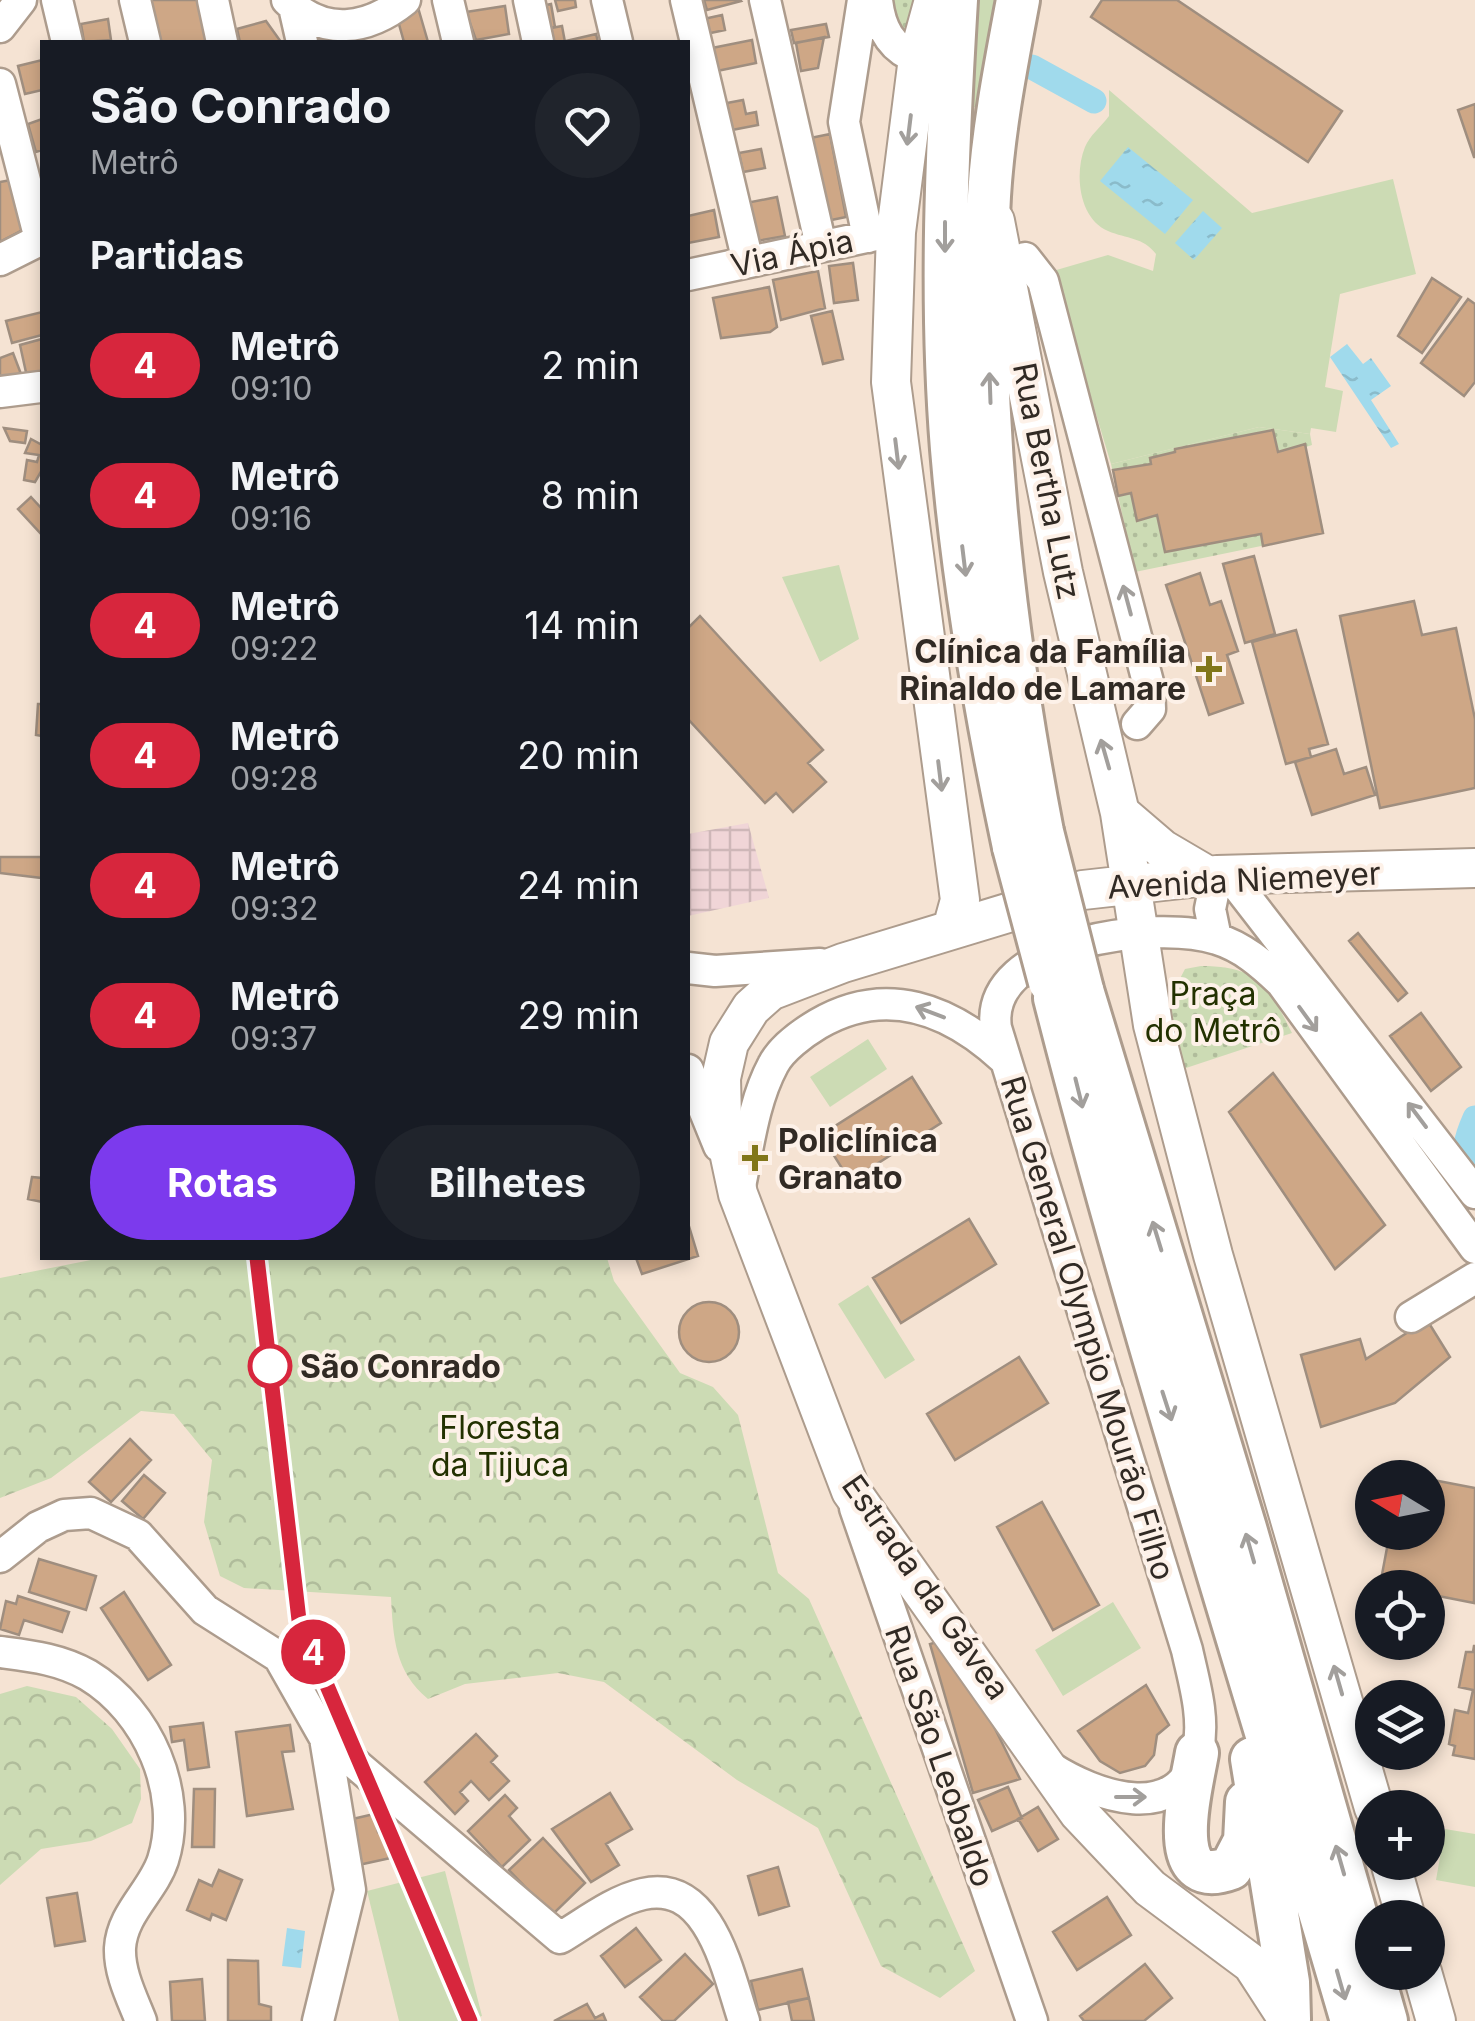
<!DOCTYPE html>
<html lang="pt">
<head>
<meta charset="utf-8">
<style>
  body { margin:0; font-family:Inter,sans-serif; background:#20242c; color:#f1f3f6; height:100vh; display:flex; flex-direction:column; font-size:38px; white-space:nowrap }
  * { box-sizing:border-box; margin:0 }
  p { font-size:32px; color:#9ea1a6 }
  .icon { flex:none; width:55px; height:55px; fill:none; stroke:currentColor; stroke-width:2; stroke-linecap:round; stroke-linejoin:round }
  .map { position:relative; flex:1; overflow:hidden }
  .panel { position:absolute; left:40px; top:40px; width:650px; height:1220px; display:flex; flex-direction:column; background:#171b24; border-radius:0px; box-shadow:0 5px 15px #0003 }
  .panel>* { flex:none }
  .badge { padding:0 20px; border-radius:32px; font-size:35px; line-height:65px }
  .needle { width:65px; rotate:280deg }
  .tools { position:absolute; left:1355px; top:1460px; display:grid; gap:20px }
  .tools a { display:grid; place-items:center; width:90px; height:90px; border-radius:50%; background:#171b24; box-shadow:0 5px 15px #0003; font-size:50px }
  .map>.badge { position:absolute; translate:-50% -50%; box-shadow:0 0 0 5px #fff }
  h2 { padding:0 50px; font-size:38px; line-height:90px }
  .round { display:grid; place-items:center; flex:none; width:105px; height:105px; border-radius:52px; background:#20242c }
  .summary { display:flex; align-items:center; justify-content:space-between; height:170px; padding:0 50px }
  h1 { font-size:48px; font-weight:700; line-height:75px }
  .primary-button { display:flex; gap:20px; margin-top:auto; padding:20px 50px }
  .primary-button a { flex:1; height:115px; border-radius:60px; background:#7c3aed; color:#fff; font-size:40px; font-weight:700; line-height:115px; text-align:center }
  .primary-button a+a { background:#20242c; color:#f1f3f6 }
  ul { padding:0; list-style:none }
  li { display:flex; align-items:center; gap:30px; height:130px; padding:0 50px }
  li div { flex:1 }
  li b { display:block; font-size:38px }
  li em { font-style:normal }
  li .badge { min-width:110px; font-weight:700; text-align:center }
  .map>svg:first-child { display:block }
</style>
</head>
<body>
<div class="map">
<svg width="1475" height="2021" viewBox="0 0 1475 2021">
  <defs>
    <pattern id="industrial-grid" width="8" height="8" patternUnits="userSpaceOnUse" patternTransform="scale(2.5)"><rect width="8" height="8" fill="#f0d5d7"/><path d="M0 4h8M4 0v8" fill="none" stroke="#ceb7b8"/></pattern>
    <pattern id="forest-crowns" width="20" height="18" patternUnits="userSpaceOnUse" patternTransform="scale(2.5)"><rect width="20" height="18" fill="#ccdbb4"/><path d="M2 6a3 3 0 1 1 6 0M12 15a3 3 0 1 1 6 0" fill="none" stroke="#b0bc9b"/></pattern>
    <pattern id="park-dots" width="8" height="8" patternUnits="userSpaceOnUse" patternTransform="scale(2.5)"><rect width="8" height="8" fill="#ccdbb4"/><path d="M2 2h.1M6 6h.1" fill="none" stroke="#b0bc9b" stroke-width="1.8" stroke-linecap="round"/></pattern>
    <pattern id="water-ripples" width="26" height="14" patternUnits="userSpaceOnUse" patternTransform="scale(2.5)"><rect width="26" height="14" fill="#a0daec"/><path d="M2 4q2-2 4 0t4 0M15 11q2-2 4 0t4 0" fill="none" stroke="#8abbca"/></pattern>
  </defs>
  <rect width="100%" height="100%" fill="#f5e3d3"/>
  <path fill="url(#industrial-grid)" d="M 748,823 L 769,898 L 688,916 L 688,834 Z"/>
  <path fill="#ccdbb4" d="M 969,0 L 1008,0 L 988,107 L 964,107 Z
    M 1109,90 L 1252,213 L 1393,179 L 1416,274 L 1340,294 L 1325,387 L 1343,391 L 1336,432 L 1311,428 L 1310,434 L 1259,427 L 1111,464 L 1053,271 L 1108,255 L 1153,271 L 1156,254 C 1143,237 1127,239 1108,231 C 1079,219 1074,174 1085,147 C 1090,135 1101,127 1109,116 Z
    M 839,565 L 859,639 L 820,662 L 782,577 Z
    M 868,1039 L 887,1069 L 830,1107 L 810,1077 Z
    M 868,1285 L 915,1360 L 885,1379 L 838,1304 Z
    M 1113,1602 L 1141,1648 L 1063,1696 L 1035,1650 Z
    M 1445,1829 L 1475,1834 L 1475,1887 L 1436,1880 Z
    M 445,1871 L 482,2016 L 464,2021 L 399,2021 L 367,1891 Z"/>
  <path fill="url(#forest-crowns)" d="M 101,1258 L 607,1258 L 614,1281 L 680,1373 L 713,1387 L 738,1415 L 778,1573 L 809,1599 L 975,1971 L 940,1998 L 881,1966 L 818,1828 L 737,1780 L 604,1682 L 558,1673 L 465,1684 L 428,1699 C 395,1672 393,1637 391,1597 L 244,1588 L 220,1576 L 204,1522 L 212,1460 L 174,1414 L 141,1411 L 51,1478 L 0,1498 L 0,1278 Z
    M 27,1686 L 76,1697 L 112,1729 L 140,1769 L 141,1799 L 132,1823 L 91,1841 L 41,1849 L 0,1885 L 0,1694 Z"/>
  <path fill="url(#park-dots)" d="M 885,0 L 924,0 L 915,30 L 898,34 Z
    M 1259,427 L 1310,434 L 1312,445 L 1306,447 L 1324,533 L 1135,572 L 1111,464 Z
    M 1201,966 C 1257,966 1268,985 1292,1033 L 1180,1070 C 1168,1026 1162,1011 1185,969 Z"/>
  <path fill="url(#water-ripples)" d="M 1128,147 L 1193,200 L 1165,234 L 1100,181 Z
    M 1203,211 L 1222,228 L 1194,260 L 1175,243 Z
    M 1347,344 L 1363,364 L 1371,358 L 1391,386 L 1371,400 L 1399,444 L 1391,448 L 1330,357 Z
    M 287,1928 L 305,1931 L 301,1968 L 282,1966 Z"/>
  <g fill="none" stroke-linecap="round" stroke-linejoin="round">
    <path stroke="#a0daec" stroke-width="25" d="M 1032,67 L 1094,101
      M 1475,1118 C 1467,1136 1460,1153 1475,1169"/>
  </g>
  <path fill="#cea786" stroke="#9f8e7f" stroke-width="2.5" d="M 139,0 L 201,0 L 211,42 L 148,42 Z
    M 555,0 L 575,0 L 576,7 L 558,11 Z
    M 704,0 L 740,0 L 741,1 L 707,10 Z
    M 1102,0 L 1177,0 L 1342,111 L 1308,162 L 1091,17 Z
    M 417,4 L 428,42 L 404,42 L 395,10 Z
    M 551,4 L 555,27 L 530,32 L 526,9 Z
    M 505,6 L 509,34 L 476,40 L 466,12 Z
    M 722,15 L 725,30 L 701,35 L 699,20 Z
    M 108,19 L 111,40 L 84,42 L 81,24 Z
    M 266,21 L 281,42 L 240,42 L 237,29 Z
    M 826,24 L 829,37 L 794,43 L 791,30 Z
    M 562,26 L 565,42 L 532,42 L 530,32 Z
    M 596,34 L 598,42 L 567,42 L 566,41 Z
    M 824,37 L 818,68 L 801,71 L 796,43 Z
    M 752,40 L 756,63 L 717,71 L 712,48 Z
    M 42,60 L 42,90 L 25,94 L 18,66 Z
    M 743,100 L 746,114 L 756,112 L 758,125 L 732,130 L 727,103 Z
    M 1475,104 L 1475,157 L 1474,157 L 1458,110 Z
    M 42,119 L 42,150 L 36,152 L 28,124 Z
    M 830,134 L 846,217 L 807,225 L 791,142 Z
    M 761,149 L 765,168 L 743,172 L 739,153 Z
    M 22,178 L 30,226 L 0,242 L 0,182 Z
    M 777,197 L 785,236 L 740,244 L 741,204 Z
    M 714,210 L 719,237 L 688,243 L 688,216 Z
    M 853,263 L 858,300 L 834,303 L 829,266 Z
    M 818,271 L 825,308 L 781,320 L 773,280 Z
    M 1432,278 L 1461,297 L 1422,353 L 1398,336 Z
    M 769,287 L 777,327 L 770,332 L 721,338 L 713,298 Z
    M 1468,299 L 1475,304 L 1475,382 L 1464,396 L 1421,363 Z
    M 832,311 L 843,359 L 823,364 L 811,316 Z
    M 42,312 L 42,335 L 12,343 L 6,321 Z
    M 42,339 L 42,373 L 27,377 L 20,345 Z
    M 13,353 L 21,374 L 0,382 L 0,358 Z
    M 4,428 L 27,431 L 25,443 L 10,441 Z
    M 1273,430 L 1278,452 L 1305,444 L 1323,533 L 1263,546 L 1261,534 L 1165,552 L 1157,515 L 1137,521 L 1131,493 L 1118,496 L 1113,470 L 1151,464 L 1150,458 L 1175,452 L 1175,449 Z
    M 31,439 L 42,445 L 42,470 L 35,482 L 24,480 L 27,460 L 37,462 L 39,455 L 25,453 Z
    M 31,497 L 42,509 L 42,535 L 18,509 Z
    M 1254,556 L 1275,634 L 1245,643 L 1223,564 Z
    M 1200,573 L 1210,605 L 1221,601 L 1238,651 L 1227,655 L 1243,703 L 1209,715 L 1166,585 Z
    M 1414,601 L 1422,635 L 1456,628 L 1475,719 L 1475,788 L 1380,808 L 1340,616 Z
    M 700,616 L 823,750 L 808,763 L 826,782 L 793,812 L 776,793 L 765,803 L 688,719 L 688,628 Z
    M 1296,630 L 1328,744 L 1309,749 L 1311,757 L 1286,764 L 1252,642 Z
    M 38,704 L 42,704 L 42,736 L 36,735 Z
    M 1336,749 L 1344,774 L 1366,767 L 1375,795 L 1312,815 L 1295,762 Z
    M 0,857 L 42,857 L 42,878 L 0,873 Z
    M 1358,933 L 1407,993 L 1398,1001 L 1349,941 Z
    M 1421,1013 L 1461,1067 L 1431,1091 L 1390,1036 Z
    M 1273,1073 L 1385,1225 L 1335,1269 L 1229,1112 Z
    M 912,1077 L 941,1123 L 850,1181 L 821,1135 Z
    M 32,1177 L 42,1178 L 42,1202 L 28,1199 Z
    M 969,1219 L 996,1264 L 901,1323 L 873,1278 Z
    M 688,1223 L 698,1256 L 642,1274 L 636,1258 L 688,1258 Z
    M679 1332a30 30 0 1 1 60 0a30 30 0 1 1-60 0Z
    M 1427,1320 L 1450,1357 L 1395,1403 L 1321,1427 L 1301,1355 L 1360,1339 L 1366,1359 Z
    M 1019,1357 L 1048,1403 L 955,1460 L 927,1414 Z
    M 130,1439 L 151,1460 L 111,1502 L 89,1482 Z
    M 144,1475 L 165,1493 L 143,1519 L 122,1501 Z
    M 1428,1479 L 1475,1488 L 1474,1603 L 1428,1594 L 1428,1588 L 1380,1585 L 1390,1532 L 1428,1532 Z
    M 1042,1502 L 1099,1605 L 1053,1630 L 997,1527 Z
    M 39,1559 L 96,1576 L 86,1610 L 29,1592 Z
    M 124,1592 L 171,1665 L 148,1680 L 101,1608 Z
    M 18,1596 L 69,1612 L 62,1632 L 24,1620 L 19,1635 L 0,1629 L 6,1601 L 16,1604 Z
    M 950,1638 L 1020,1779 L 973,1793 L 930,1644 Z
    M 1474,1646 L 1475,1646 L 1475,1759 L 1453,1755 L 1455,1746 L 1449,1744 L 1455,1710 L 1468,1713 L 1473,1690 L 1459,1687 L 1466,1652 L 1473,1652 Z
    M 1146,1685 L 1169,1725 L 1157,1735 L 1154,1755 L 1145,1766 L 1120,1773 L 1100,1761 L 1078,1731 Z
    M 203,1723 L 209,1767 L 188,1770 L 184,1740 L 172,1742 L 170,1727 Z
    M 290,1725 L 294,1751 L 282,1752 L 293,1809 L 247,1816 L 236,1732 Z
    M 476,1734 L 497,1756 L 491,1762 L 509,1781 L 489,1800 L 471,1781 L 460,1792 L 468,1801 L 455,1814 L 425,1782 Z
    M 1008,1787 L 1022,1818 L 992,1831 L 978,1800 Z
    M 194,1789 L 215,1789 L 214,1847 L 192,1847 Z
    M 610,1793 L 632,1829 L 606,1844 L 619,1865 L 591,1882 L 552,1829 Z
    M 505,1795 L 517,1808 L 509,1816 L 530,1840 L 502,1867 L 468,1831 Z
    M 1038,1807 L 1058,1839 L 1038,1851 L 1018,1819 Z
    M 374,1814 L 378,1832 L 388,1829 L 395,1857 L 354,1866 L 344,1821 Z
    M 543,1838 L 585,1883 L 552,1915 L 509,1870 Z
    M 778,1867 L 789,1906 L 759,1915 L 748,1876 Z
    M 219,1870 L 242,1880 L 226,1920 L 212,1914 L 210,1920 L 187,1910 L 199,1880 L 212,1886 Z
    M 77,1893 L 85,1941 L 55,1946 L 47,1898 Z
    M 1107,1897 L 1131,1935 L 1077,1970 L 1053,1932 Z
    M 636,1928 L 661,1960 L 625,1987 L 601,1956 Z
    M 685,1954 L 713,1984 L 674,2021 L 663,2021 L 640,1997 Z
    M 228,1960 L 258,1961 L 259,2004 L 271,2007 L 271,2021 L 228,2021 Z
    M 1145,1964 L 1172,1998 L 1144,2021 L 1084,2021 L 1080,2016 Z
    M 802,1969 L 809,1998 L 758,2010 L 751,1981 Z
    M 202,1979 L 205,2021 L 172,2021 L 170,1982 Z
    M 809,1998 L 814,2021 L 792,2021 L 788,2002 Z
    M 587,2004 L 595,2018 L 603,2014 L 606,2021 L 554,2021 Z"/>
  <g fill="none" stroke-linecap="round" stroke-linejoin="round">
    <defs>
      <path id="minor" d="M 57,0 L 67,42
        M 135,0 L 145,42
        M 213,0 L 222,42
        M 287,0 C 323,37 368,30 405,0
        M 448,0 L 458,42
        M 529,0 L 538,42
        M 607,0 L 617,42
        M 686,0 L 748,262
        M 765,0 L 821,246
        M 863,0 L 844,122 L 868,237
        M 877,0 C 880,27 890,49 918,58
        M 294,7 L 302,42
        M 0,27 L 21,0
        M 0,84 L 40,239
        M 1025,258 L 1043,281 L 1149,686 L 1150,709 L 1137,724
        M 0,260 L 42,239
        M 688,275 L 885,233
        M 0,392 L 40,387
        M 1229,875 L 1475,1193
        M 1216,938 L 1210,909 L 1217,875
        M 688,968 L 715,971 L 820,964
        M 688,1070 L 719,1146
        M 739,1191 C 748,1150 753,1102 773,1065 C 781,1049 803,1033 818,1024 C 886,984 950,1009 1004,1059
        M 1411,1317 L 1475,1278
        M 855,1508 L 1032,2021
        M 0,1557 L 38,1527 L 64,1515 L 91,1513 L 138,1535 L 205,1610 L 279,1657 L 325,1738 L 560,1938 C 585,1923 615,1900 643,1894 C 711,1879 728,1974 744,2021
        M 0,1652 C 31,1656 60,1659 88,1675 C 148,1711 184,1793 163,1860 C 153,1891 122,1913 120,1948 C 119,1973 132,1998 141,2021
        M 1050,1767 C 1093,1795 1180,1828 1198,1750 C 1205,1717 1194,1682 1187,1650 L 996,1028 C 983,941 1158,919 1217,939 C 1243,947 1262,964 1281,982 L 1475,1248
        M 318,2021 L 350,1890 L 325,1738"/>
      <path id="major" d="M 934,0 L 918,58 L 896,232 L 891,382 L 960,900 L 952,929
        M 995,221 L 1063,572 L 1120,813 L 1153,1025 L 1213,1255 L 1374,1808
        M 1120,813 L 1162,849 L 1208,876
        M 1390,1862 L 1406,1918
        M 1422,1972 L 1436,2021
        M 1289,2021 L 1252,1964 L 1150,1888 L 1079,1813 L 851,1491 L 738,1194 L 722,1119 L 721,1078 L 729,1043 L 751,1008 L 770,991 L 843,963 L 1083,890 L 1217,875 L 1475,868"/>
      <path id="highway" d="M 956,0 C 947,150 940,299 952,449 C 963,583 986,715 1014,847
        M 1018,0 C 1006,64 993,130 989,196 C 977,408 1002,624 1042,832
        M 1082,990 L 1245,1528 L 1386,2021
        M 1055,998 C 1143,1342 1253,1680 1352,2021
        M 1197,1753 C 1191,1789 1162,1894 1231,1868 L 1245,1841 L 1247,1802
        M 1252,1759 L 1288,1982 L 1289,2019"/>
    </defs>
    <use href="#minor" stroke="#ad9c8d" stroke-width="35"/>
    <use href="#major" stroke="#ad9c8d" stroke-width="42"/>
    <use href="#highway" stroke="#ad9c8d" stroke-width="48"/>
    <use href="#minor" stroke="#fff" stroke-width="30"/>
    <use href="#major" stroke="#fff" stroke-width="38"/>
    <use href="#highway" stroke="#fff" stroke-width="42"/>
    <defs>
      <path id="highway-bridge" d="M 1042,832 L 1082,990
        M 1014,847 L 1050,982"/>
    </defs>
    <use href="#highway-bridge" stroke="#ad9c8d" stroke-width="48" stroke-linecap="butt"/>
    <use href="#highway-bridge" stroke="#fff" stroke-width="42"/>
  </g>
  <defs><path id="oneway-shaft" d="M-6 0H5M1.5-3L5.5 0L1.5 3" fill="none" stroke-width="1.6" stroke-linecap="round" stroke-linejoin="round" transform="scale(2.5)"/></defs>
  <g stroke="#a29f9c">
    <use href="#oneway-shaft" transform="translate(909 130) rotate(97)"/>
    <use href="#oneway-shaft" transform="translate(945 237) rotate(90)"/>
    <use href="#oneway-shaft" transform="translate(990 388) rotate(-92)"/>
    <use href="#oneway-shaft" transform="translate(897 454) rotate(83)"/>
    <use href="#oneway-shaft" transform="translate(964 561) rotate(83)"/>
    <use href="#oneway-shaft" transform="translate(1127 600) rotate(-105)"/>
    <use href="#oneway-shaft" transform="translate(1105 754) rotate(-106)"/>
    <use href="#oneway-shaft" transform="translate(940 776) rotate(83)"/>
    <use href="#oneway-shaft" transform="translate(930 1012) rotate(-159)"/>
    <use href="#oneway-shaft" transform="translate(1308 1019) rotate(54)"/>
    <use href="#oneway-shaft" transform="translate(1079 1093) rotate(76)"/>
    <use href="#oneway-shaft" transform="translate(1417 1115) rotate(-127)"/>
    <use href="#oneway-shaft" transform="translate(1157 1236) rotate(-107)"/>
    <use href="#oneway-shaft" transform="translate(1167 1406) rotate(72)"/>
    <use href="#oneway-shaft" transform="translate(1250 1548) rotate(-106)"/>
    <use href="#oneway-shaft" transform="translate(1338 1680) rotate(-106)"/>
    <use href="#oneway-shaft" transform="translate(1131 1797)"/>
    <use href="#oneway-shaft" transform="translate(1340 1860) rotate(-106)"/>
    <use href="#oneway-shaft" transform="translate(1341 1985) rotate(74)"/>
  </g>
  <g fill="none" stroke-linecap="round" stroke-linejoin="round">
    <defs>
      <path id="line" d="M 257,1258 L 299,1620 L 470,2021"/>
    </defs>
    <use href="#line" stroke="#fff" stroke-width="22"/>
    <use href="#line" stroke="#d7263d" stroke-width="15"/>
  </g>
  <g fill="#817619" stroke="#fdf1e8" stroke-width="4">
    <path d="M1204 654h10v10h10v10h-10v10h-10v-10h-10v-10h10z"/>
    <path d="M750 1143h10v10h10v10h-10v10h-10v-10h-10v-10h10z"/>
  </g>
  <circle fill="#fff" stroke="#d7263d" stroke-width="5" cx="270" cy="1366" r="20"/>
  <g text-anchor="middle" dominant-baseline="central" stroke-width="8" stroke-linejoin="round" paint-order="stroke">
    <g font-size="32" fill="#312a24" stroke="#fdf1e8">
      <text transform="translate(792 253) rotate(-12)">Via Ápia</text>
      <text transform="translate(1047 481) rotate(79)">Rua Bertha Lutz</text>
      <text transform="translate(1244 880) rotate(-3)">Avenida Niemeyer</text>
      <text transform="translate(1088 1328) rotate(73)">Rua General Olympio Mourão Filho</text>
      <text transform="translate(926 1587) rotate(55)">Estrada da Gávea</text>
      <text transform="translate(940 1756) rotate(71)">Rua São Leobaldo</text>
    </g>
    <g font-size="32" font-weight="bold" fill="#312a24" stroke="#fdf1e8" text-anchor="end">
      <text x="1186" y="651">Clínica da Família<tspan x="1186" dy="37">Rinaldo de Lamare</tspan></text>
      <text x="778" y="1140" text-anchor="start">Policlínica<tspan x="778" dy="37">Granato</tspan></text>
    </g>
    <g font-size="32" fill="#223100" stroke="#fdf1e8">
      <text x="1213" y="993">Praça<tspan x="1213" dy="37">do Metrô</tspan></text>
      <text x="500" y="1427">Floresta<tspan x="500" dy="37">da Tijuca</tspan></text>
    </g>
    <g font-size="32" font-weight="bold" fill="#312a24" stroke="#fdf1e8" text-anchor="start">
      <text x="300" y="1366">São Conrado</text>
    </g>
  </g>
</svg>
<div class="tools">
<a><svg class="needle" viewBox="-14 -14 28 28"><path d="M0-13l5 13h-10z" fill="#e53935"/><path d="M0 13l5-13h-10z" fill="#9ea1a6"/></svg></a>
<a><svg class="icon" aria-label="locate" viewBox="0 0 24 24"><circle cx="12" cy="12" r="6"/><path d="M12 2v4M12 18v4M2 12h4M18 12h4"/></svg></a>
<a><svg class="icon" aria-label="layers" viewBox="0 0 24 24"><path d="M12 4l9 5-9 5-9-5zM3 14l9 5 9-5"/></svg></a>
<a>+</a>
<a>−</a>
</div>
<b class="badge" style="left:313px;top:1652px;background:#d7263d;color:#fff">4</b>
<section class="panel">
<div class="summary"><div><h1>São Conrado</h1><p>Metrô</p></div><a class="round"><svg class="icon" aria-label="heart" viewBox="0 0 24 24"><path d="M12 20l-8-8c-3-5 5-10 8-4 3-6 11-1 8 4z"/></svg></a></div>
<h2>Partidas</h2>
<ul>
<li><span class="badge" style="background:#d7263d;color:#fff">4</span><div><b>Metrô</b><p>09:10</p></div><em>2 min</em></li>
<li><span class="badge" style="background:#d7263d;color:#fff">4</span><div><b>Metrô</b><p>09:16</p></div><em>8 min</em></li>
<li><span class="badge" style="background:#d7263d;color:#fff">4</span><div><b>Metrô</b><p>09:22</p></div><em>14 min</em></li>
<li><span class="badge" style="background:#d7263d;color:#fff">4</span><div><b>Metrô</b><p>09:28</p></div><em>20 min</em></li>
<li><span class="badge" style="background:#d7263d;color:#fff">4</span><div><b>Metrô</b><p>09:32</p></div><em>24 min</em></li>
<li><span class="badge" style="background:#d7263d;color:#fff">4</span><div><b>Metrô</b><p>09:37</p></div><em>29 min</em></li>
</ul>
<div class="primary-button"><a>Rotas</a><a>Bilhetes</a></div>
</section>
</div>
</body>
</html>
